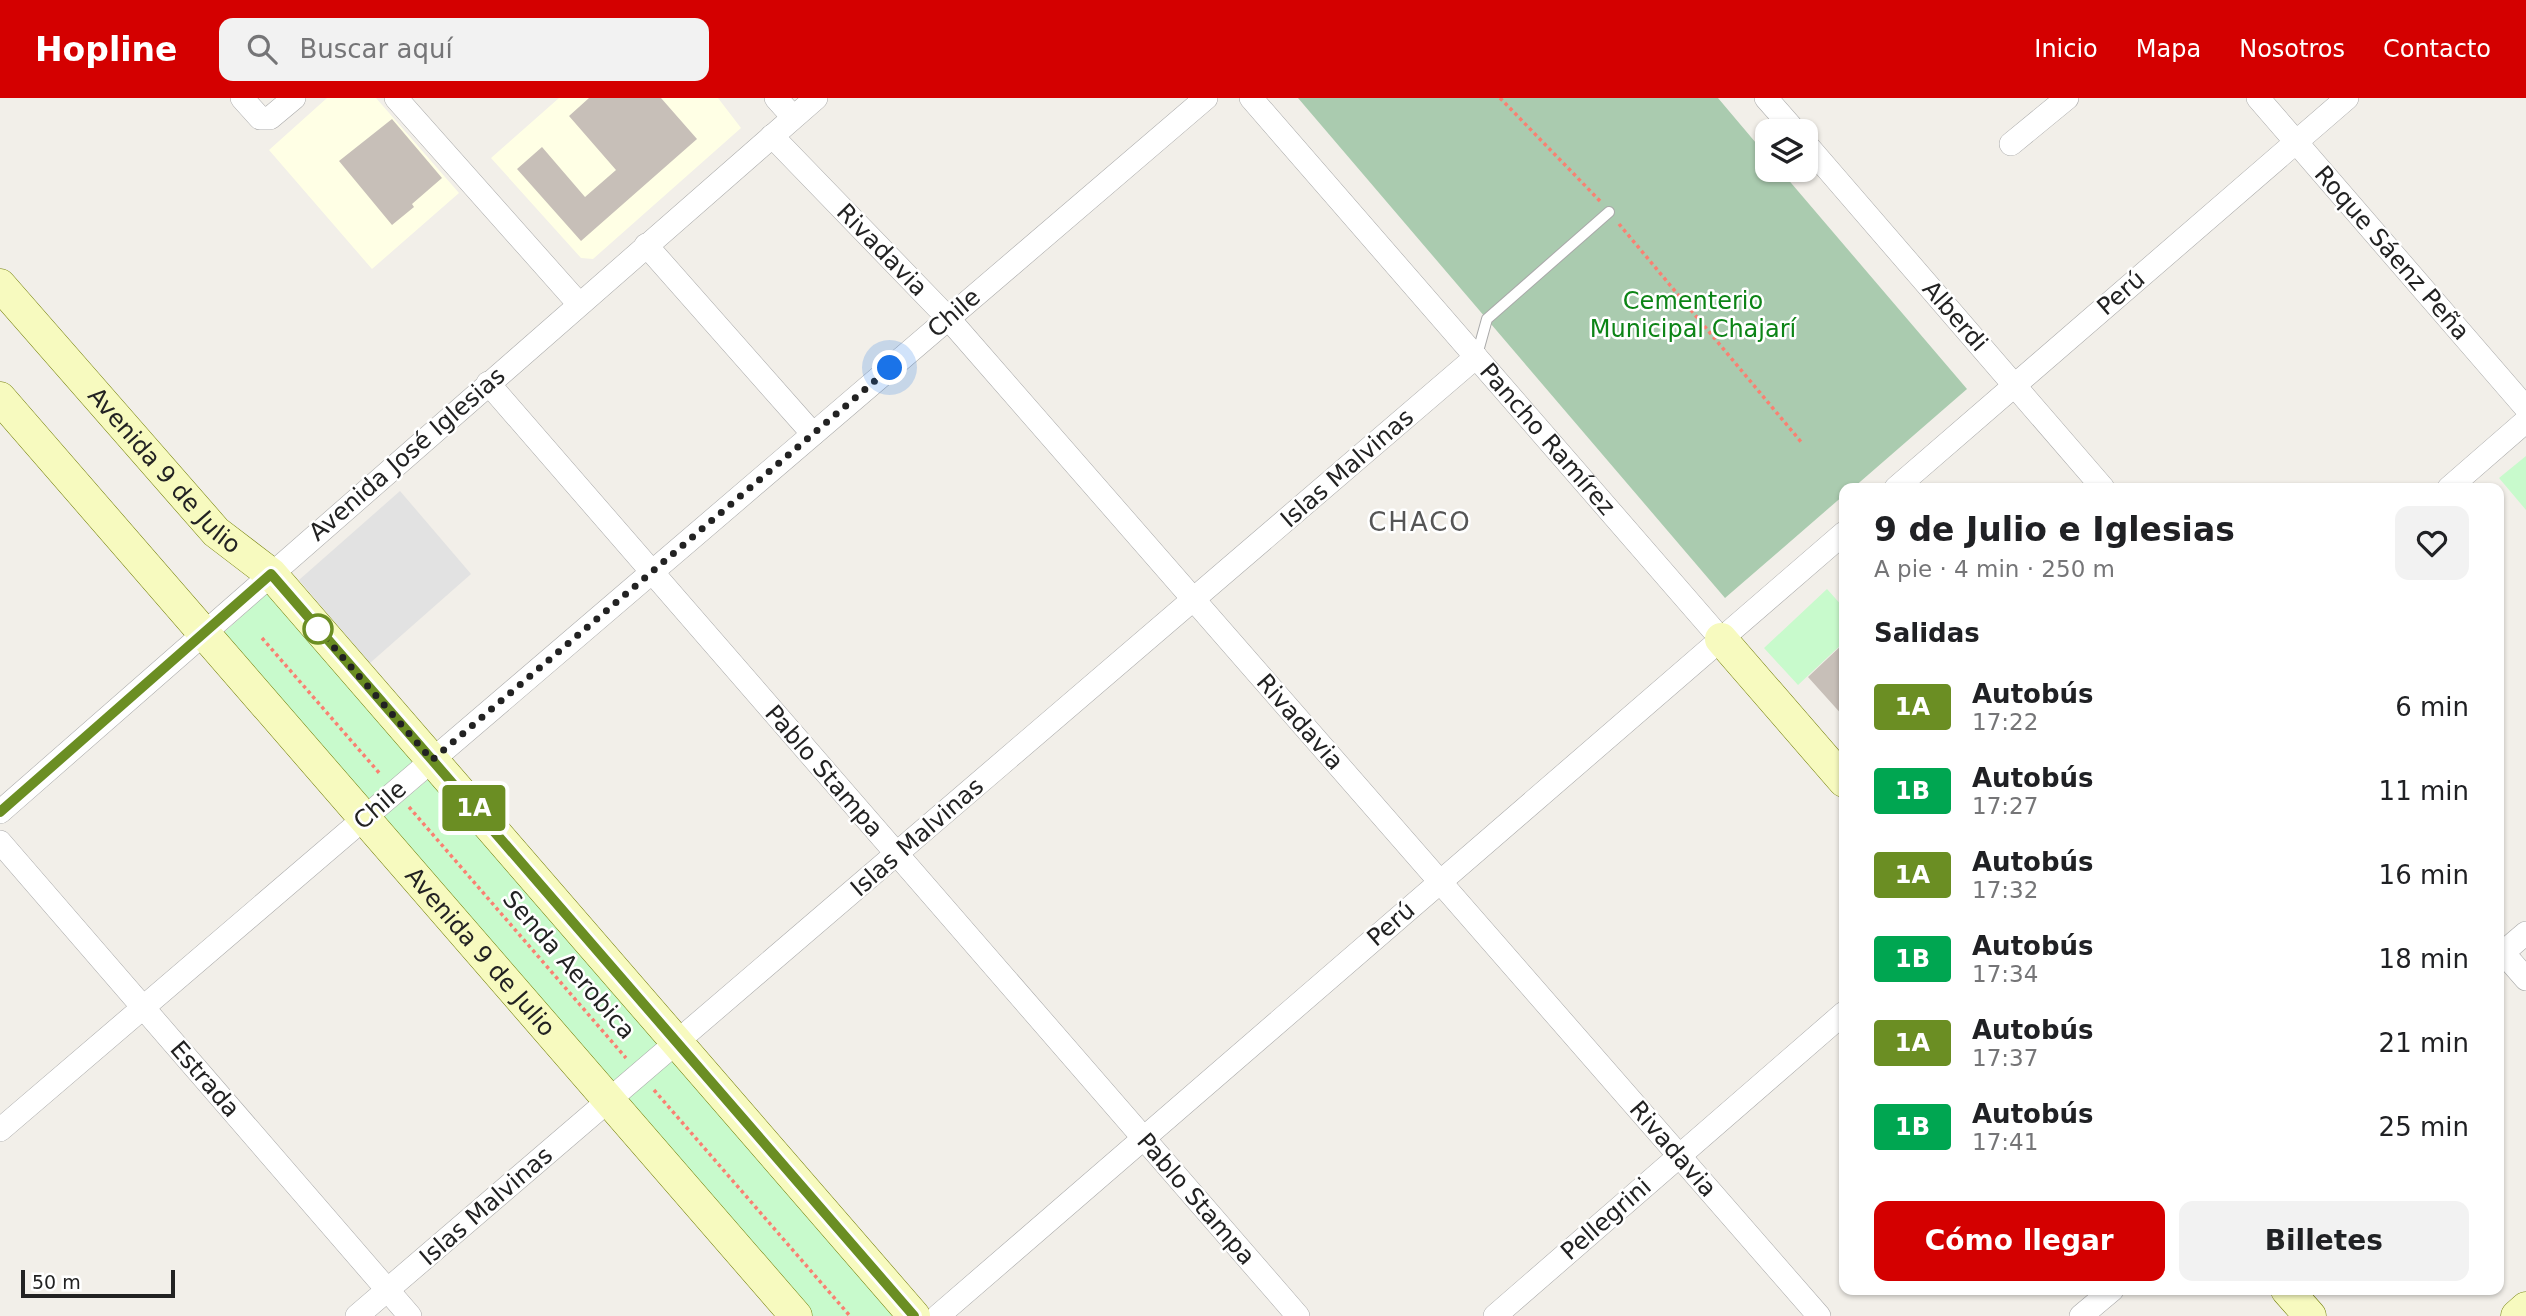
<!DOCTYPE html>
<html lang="es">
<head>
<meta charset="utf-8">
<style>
  body { margin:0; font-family:"DejaVu Sans",sans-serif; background:#f2f2f2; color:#202124; height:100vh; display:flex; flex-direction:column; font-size:26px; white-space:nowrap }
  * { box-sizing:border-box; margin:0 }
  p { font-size:23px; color:#757577 }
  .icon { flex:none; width:38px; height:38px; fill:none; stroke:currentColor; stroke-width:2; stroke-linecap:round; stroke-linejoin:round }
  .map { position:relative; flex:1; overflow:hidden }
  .drawer { position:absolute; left:1839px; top:385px; width:665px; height:812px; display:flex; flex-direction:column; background:#fff; border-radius:14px; box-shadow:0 2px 5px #0004 }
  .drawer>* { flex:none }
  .badge { padding:0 14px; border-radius:5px; font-size:24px; line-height:46px }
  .fabs { position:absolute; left:1755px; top:21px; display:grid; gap:14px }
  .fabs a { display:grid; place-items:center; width:63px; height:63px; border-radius:14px; background:#fff; box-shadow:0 2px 5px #0004; font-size:35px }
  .scale { position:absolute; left:21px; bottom:18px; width:154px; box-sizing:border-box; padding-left:7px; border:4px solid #222; border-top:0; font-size:19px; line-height:24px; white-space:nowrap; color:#222; -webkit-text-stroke:5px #fff; paint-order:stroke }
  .you { position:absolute; width:35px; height:35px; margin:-18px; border:5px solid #fff; border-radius:50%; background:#1a73e8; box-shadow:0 0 0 10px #1a73e833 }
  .map>.badge { position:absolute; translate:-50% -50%; box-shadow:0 0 0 4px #fff }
  h2 { padding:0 35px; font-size:26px; line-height:63px }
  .round { display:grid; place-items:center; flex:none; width:74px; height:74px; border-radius:14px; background:#f2f2f2 }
  .head { display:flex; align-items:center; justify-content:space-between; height:119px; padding:0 35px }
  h1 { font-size:33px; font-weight:700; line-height:52px }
  .primary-button { display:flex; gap:14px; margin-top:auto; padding:14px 35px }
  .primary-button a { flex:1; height:80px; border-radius:14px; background:#d40000; color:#fff; font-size:28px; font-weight:700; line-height:80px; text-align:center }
  .primary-button a+a { background:#f2f2f2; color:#202124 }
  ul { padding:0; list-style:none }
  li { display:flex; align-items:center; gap:21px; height:84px; padding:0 35px }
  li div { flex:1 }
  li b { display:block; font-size:26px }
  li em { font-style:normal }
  li .badge { min-width:77px; font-weight:700; text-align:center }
  header { display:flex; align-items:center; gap:42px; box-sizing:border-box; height:98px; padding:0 35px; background:#d40000; color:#fff }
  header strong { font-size:33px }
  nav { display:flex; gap:38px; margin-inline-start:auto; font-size:24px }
  .search { width:490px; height:63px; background:#f2f2f2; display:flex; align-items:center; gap:18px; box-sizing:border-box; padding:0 24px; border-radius:14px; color:#757577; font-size:26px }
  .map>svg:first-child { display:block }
</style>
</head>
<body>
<header>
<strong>Hopline</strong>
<div class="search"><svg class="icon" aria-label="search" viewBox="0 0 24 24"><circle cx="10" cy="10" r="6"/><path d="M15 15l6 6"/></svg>Buscar aquí</div>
<nav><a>Inicio</a><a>Mapa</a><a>Nosotros</a><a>Contacto</a></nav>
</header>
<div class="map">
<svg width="2526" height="1218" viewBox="0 0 2526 1218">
  <rect width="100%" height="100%" fill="#f2efe9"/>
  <path fill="#ffffe5" d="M 327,0 L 376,0 L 459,95 L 372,171 L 269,52 Z
    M 559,0 L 718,0 L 741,30 L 593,161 L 581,160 L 491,60 Z"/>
  <path fill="#aacbaf" d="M 1298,0 L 1718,0 L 1767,58 L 1768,72 L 1780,72 L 1967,291 L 1853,390 L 1844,390 L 1844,397 L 1725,500 Z"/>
  <path fill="#c8facc" d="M 2526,358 L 2526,412 L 2499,380 Z
    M 273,490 L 417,661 L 364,706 L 219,539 Z
    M 1827,491 L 1844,510 L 1844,544 L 1798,587 L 1764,550 Z
    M 431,679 L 663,942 L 611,991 L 379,723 Z
    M 676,958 L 902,1218 L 807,1218 L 623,1004 Z"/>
  <path fill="#e2e2e2" d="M 400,393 L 471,476 L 370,565 L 299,482 Z"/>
  <path fill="#c7bfb8" d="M 589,0 L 661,0 L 697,41 L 581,143 L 517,71 L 542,49 L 585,99 L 616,72 L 569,18 Z
    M 392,21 L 442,80 L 412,106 L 414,109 L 392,127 L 339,63 Z
    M 1844,545 L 1844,619 L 1808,579 Z"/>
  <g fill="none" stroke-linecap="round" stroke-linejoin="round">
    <defs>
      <path id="lane" d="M 1477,257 L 1487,221 L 1609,114"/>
      <g id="street">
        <path d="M 242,0 L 260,20 L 270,20 L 294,0"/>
        <path d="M 396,0 L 579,206"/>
        <path d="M 776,0 L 793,19"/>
        <path id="s1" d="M 1251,0 L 1721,541"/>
        <path d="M 1766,0 L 1795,33"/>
        <path d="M 2258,0 L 2526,310"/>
        <path d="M 772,38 L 948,220 L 1819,1218"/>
        <path d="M 1806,46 L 2103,390"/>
        <path d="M 2011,46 L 2067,0"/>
        <path d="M 646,147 L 813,336"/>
        <path d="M 488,285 L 1298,1218"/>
        <path d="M 1896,390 L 2347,0"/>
        <path d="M 2449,390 L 2526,323"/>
        <path d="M 0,714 L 816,0"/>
        <path d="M 0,744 L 410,1218"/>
        <path d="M 2499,850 L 2526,881"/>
        <path d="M 2499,858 L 2526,835"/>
        <path d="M 0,1032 L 1206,0"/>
        <path d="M 357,1218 L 1476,259"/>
        <path d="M 938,1218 L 1844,435"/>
        <path d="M 1495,1218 L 1844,915"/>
        <path d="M 2081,1218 L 2112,1192"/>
      </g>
      <g id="secondary">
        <path id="s2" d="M 0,187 L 216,434 L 271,476 L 914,1218"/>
        <path id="s3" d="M 0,300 L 796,1218"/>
        <path d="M 1721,541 L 1844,683"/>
        <path d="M 2287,1192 L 2310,1218"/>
        <path d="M 2517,1218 L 2526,1210"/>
      </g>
    </defs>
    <use href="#lane" stroke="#a9a9a9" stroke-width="12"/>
    <use href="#street" stroke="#a9a9a9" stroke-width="24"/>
    <use href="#secondary" stroke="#707d05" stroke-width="33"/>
    <path stroke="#fa8072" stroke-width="3.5" stroke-dasharray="3.5 3.5" stroke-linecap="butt" d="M 1500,0 L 1601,104
      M 1619,126 L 1802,345
      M 262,540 L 381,677
      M 409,709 L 626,960
      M 654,992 L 850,1218"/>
    <use href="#lane" stroke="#fff" stroke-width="10"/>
    <use href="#street" stroke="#fff" stroke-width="23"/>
    <use href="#secondary" stroke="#f7fabf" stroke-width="32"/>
  </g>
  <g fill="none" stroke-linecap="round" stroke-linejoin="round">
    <defs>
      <path id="line" d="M 0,714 L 271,476 L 914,1218"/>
    </defs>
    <use href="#line" stroke="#fff" stroke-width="16"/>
    <use href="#line" stroke="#6b8e23" stroke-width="10"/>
    <path stroke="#222" stroke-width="7" stroke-dasharray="0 12.6" d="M 318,531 L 432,662 L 890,270"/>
  </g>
  <circle fill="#fff" stroke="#6b8e23" stroke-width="3.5" cx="318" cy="531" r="14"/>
  <g text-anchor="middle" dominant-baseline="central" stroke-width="5" stroke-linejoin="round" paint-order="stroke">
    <g font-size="24" fill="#222" stroke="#fff">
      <text transform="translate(882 152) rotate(46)">Rivadavia</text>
      <text transform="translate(2392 155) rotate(49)">Roque Sáenz Peña</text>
      <text transform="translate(2121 195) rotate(-41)">Perú</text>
      <text transform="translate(954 215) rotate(-41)">Chile</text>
      <text transform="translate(1955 218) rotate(49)">Alberdi</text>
      <text stroke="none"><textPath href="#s1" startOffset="452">Pancho Ramírez</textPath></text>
      <text transform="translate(407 356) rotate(-41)">Avenida José Iglesias</text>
      <text transform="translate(1347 370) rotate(-41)">Islas Malvinas</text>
      <text stroke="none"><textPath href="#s2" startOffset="248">Avenida 9 de Julio</textPath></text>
      <text transform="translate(1300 624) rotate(49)">Rivadavia</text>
      <text transform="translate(824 673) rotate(49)">Pablo Stampa</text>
      <text transform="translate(380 707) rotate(-41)">Chile</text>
      <text transform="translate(917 739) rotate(-41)">Islas Malvinas</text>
      <text transform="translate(1391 826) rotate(-41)">Perú</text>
      <text stroke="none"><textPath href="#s3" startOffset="733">Avenida 9 de Julio</textPath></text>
      <text transform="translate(569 867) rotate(49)">Senda Aerobica</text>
      <text transform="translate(205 981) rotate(49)">Estrada</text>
      <text transform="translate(1673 1051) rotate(49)">Rivadavia</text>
      <text transform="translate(1196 1101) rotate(49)">Pablo Stampa</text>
      <text transform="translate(486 1108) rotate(-41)">Islas Malvinas</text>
      <text transform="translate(1606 1121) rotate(-41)">Pellegrini</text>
    </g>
    <g font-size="24" fill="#0c8416" stroke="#fff">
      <text x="1693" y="203">Cementerio<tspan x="1693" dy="28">Municipal Chajarí</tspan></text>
    </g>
    <g font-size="26" letter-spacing="2" fill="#555" stroke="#fff">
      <text x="1420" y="424">CHACO</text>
    </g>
  </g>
</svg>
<div class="fabs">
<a><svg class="icon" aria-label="layers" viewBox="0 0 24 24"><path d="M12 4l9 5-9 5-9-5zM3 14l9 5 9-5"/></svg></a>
</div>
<div class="scale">50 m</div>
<div class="you" style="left:890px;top:270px"></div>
<b class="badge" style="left:474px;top:710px;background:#6b8e23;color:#fff">1A</b>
<section class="drawer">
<div class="head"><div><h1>9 de Julio e Iglesias</h1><p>A pie · 4 min · 250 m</p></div><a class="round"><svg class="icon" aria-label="heart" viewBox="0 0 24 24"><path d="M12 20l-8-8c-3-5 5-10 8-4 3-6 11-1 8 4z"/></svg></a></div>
<h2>Salidas</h2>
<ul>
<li><span class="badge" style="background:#6b8e23;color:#fff">1A</span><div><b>Autobús</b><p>17:22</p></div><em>6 min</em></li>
<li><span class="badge" style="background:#00a651;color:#fff">1B</span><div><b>Autobús</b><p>17:27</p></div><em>11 min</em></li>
<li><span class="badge" style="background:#6b8e23;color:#fff">1A</span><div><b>Autobús</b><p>17:32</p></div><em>16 min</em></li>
<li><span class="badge" style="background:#00a651;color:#fff">1B</span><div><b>Autobús</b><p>17:34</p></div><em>18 min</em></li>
<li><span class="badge" style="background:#6b8e23;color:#fff">1A</span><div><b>Autobús</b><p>17:37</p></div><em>21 min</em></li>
<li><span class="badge" style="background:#00a651;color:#fff">1B</span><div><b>Autobús</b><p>17:41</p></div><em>25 min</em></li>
</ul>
<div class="primary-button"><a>Cómo llegar</a><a>Billetes</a></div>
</section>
</div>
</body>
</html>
